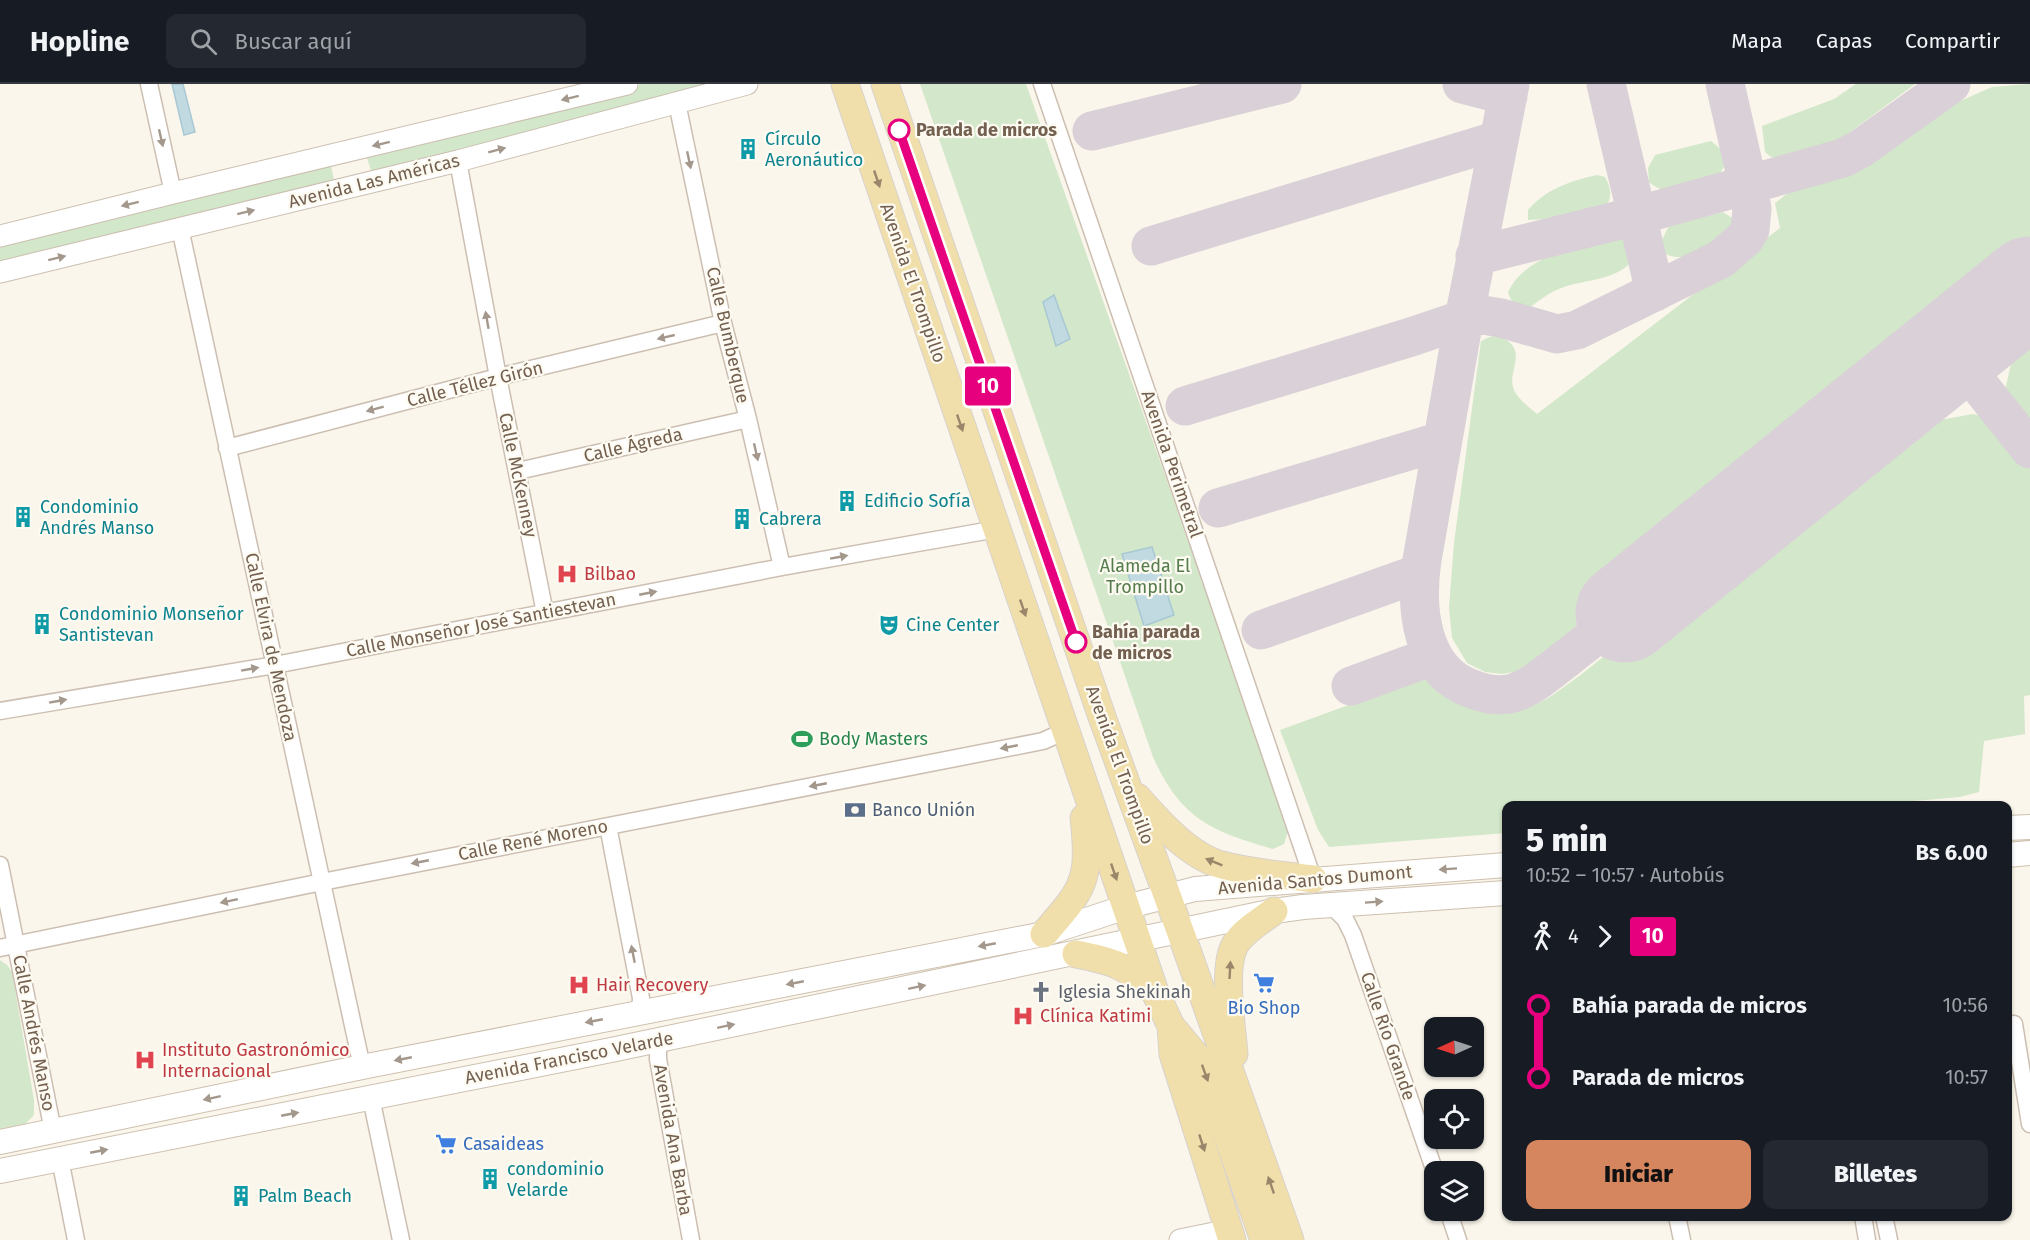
<!DOCTYPE html>
<html lang="es">
<head>
<meta charset="utf-8">
<style>
  body { margin:0; font-family:"Fira Sans",sans-serif; background:#242831; color:#f1f3f6; height:100vh; display:flex; flex-direction:column; font-size:22px; white-space:nowrap }
  * { box-sizing:border-box; margin:0 }
  p { font-size:20px; color:#9ea1a6 }
  .icon { flex:none; width:33px; height:33px; fill:none; stroke:currentColor; stroke-width:2; stroke-linecap:round; stroke-linejoin:round }
  .map { position:relative; flex:1; overflow:hidden }
  .details { position:absolute; left:1502px; top:717px; width:510px; height:420px; display:flex; flex-direction:column; background:#171b24; border-radius:12px; box-shadow:0 2px 4px #0004 }
  .details>* { flex:none }
  .badge { padding:0 12px; border-radius:4px; font-size:21px; line-height:39px }
  .needle { width:39px; rotate:267deg }
  .fabs { position:absolute; left:1424px; top:933px; display:grid; gap:12px }
  .fabs a { display:grid; place-items:center; width:60px; height:60px; border-radius:12px; background:#171b24; box-shadow:0 2px 4px #0004; font-size:30px }
  .map>.badge { position:absolute; translate:-50% -50%; box-shadow:0 0 0 3px #fff }
  .legs { display:flex; align-items:center; gap:9px; height:66px; padding:0 24px; font-size:20px }
  .legs p { margin-inline-start:auto }
  .head { display:flex; align-items:center; justify-content:space-between; height:102px; padding:0 24px }
  h1 { font-size:33px; font-weight:800; line-height:45px }
  .action { display:flex; gap:12px; margin-top:auto; padding:12px 24px }
  .action a { flex:1; height:69px; border-radius:12px; background:#d6865e; color:#111; font-size:24px; font-weight:800; line-height:69px; text-align:center }
  .action a+a { background:#242831; color:#f1f3f6 }
  ul { padding:0 24px; list-style:none }
  li { display:flex; align-items:center; gap:21px; height:72px; font-size:22px }
  li i { display:grid; place-items:center; width:9px; height:100%; margin:0 8px; background:currentColor }
  li i::after { content:''; width:15px; height:15px; margin:-8px; border:4px solid; border-radius:50%; background:#171b24 }
  li p { margin-inline-start:auto }
  li:first-child i { background:linear-gradient(#0000 50%,currentColor 0) }
  li:last-child i { background:linear-gradient(currentColor 50%,#0000 0) }
  header { display:flex; align-items:center; gap:36px; box-sizing:border-box; height:84px; padding:0 30px; background:#171b24; border-bottom:2px solid #363941 }
  header strong { font-size:28px }
  nav { display:flex; gap:33px; margin-inline-start:auto; font-size:21px }
  .search { width:420px; height:54px; background:#242831; display:flex; align-items:center; gap:15px; box-sizing:border-box; padding:0 21px; border-radius:12px; color:#9ea1a6; font-size:22px }
  .map>svg:first-child { display:block }
</style>
</head>
<body>
<header>
<strong>Hopline</strong>
<div class="search"><svg class="icon" aria-label="search" viewBox="0 0 24 24"><circle cx="10" cy="10" r="6"/><path d="M15 15l6 6"/></svg>Buscar aquí</div>
<nav><a>Mapa</a><a>Capas</a><a>Compartir</a></nav>
</header>
<div class="map">
<svg width="2030" height="1156" viewBox="0 0 2030 1156">
  <rect width="100%" height="100%" fill="#faf6eb"/>
  <path fill="#d3e7ca" d="M 642,0 L 729,0 L 372,90 L 365,67 Z
    M 920,0 L 1026,0 L 1172,411 L 1288,747 L 1284,760 L 1273,765 C 1211,747 1181,735 1153,673 Z
    M 1856,0 L 1915,0 L 1842,54 L 1783,75 L 1771,73 L 1765,68 L 1762,42 L 1834,15 Z
    M 2030,0 L 2030,155 L 1591,500 L 1608,520 L 1524,586 L 1503,590 L 1485,588 L 1467,579 L 1452,554 L 1449,524 L 1454,459 L 1481,257 C 1489,253 1495,249 1503,254 C 1529,267 1506,288 1514,306 C 1517,314 1530,324 1537,330 L 1780,144 L 1775,119 L 1788,109 L 1857,87 L 1873,79 L 1949,22 L 1992,3 Z
    M 1711,57 L 1723,67 L 1726,79 C 1723,84 1721,88 1718,92 C 1707,102 1681,108 1667,107 C 1660,106 1654,102 1649,98 L 1648,84 L 1655,71 Z
    M 330,77 L 335,101 L 0,183 L 0,156 Z
    M 1597,91 L 1605,93 C 1624,126 1587,136 1561,137 C 1553,138 1559,137 1552,135 C 1545,134 1536,136 1528,136 L 1528,126 C 1546,105 1570,97 1597,91 Z
    M 1723,128 L 1732,134 L 1734,150 C 1728,155 1722,162 1716,166 C 1711,169 1703,169 1697,171 C 1669,177 1650,171 1670,141 Z
    M 1621,151 L 1633,166 L 1633,176 C 1617,196 1588,195 1564,203 C 1550,208 1539,216 1528,225 C 1515,223 1512,220 1508,208 C 1527,169 1583,161 1621,151 Z
    M 2030,256 L 2030,337 L 2005,307 L 2013,270 Z
    M 1973,330 L 1987,333 L 2030,385 L 2030,611 L 2024,612 L 2025,650 L 1984,657 L 1979,708 L 1960,713 L 1857,722 L 1506,722 L 1506,749 L 1329,763 L 1318,746 L 1280,646 L 1409,599 L 1421,588 C 1452,626 1503,641 1548,614 C 1576,596 1605,571 1632,550 L 1647,567 L 1924,339 Z
    M 0,876 L 7,881 L 12,888 L 34,1016 L 34,1031 L 25,1040 L 0,1045 Z"/>
  <path fill="#c1dae2" stroke="#a8c8d3" stroke-width="1.5" d="M 172,0 L 183,0 L 195,48 L 184,51 Z
    M 1054,211 L 1070,255 L 1056,262 L 1043,218 Z
    M 1152,463 L 1174,531 L 1144,542 L 1122,470 Z"/>
  <g fill="none" stroke-linecap="round" stroke-linejoin="round">
    <path stroke="#dad0d8" stroke-width="39" d="M 1462,0 L 1508,12
      M 1510,0 L 1464,235 L 1422,476 C 1415,523 1420,587 1472,605 C 1485,610 1499,613 1513,609 C 1533,603 1550,587 1567,574 C 1586,559 1605,544 1625,529
      M 1606,0 L 1655,208
      M 1092,47 L 1282,0
      M 1151,162 L 1499,56
      M 1475,172 L 1636,132 L 1843,74 L 1860,65 L 1951,0
      M 1951,266 L 2030,365
      M 1185,322 L 1411,253 L 1464,235 L 1483,231 L 1501,234 L 1557,250 L 1577,246 L 1721,175 L 1745,154 L 1750,146 L 1752,125 L 1748,101 L 1725,0
      M 1218,424 L 1442,357
      M 1261,546 L 1420,489
      M 1351,602 L 1433,572"/>
    <path stroke="#dad0d8" stroke-width="99" d="M 1625,529 L 2030,202"/>
    <defs>
      <path id="minor" d="M 149,0 L 173,109
        M 1042,0 L 1313,795
        M 677,19 L 723,239 L 748,335 L 782,483
        M 458,77 L 498,293 L 545,529
        M 180,144 L 362,983
        M 227,364 L 498,293 L 723,239
        M 518,387 L 748,335
        M 0,627 L 275,581 L 782,483 L 997,445
        M 608,742 L 641,914 L 640,928
        M 0,781 L 53,1047
        M 1331,821 L 1345,835 L 1353,851 L 1435,1088
        M 0,864 L 322,798 L 1043,657 L 1065,647
        M 2014,940 L 2030,1040
        M 661,956 L 658,965 L 658,975 L 691,1156
        M 371,1014 L 401,1156
        M 60,1075 L 76,1156
        M 1448,1126 L 1458,1156
        M 1677,1132 L 1682,1156
        M 1863,1132 L 1867,1156
        M 1884,1132 L 1889,1156"/>
      <path id="tertiary" d="M 0,152 L 173,109 L 627,0
        M 0,188 L 458,77 L 747,0
        M 1180,1156 L 1229,1146"/>
      <path id="secondary" d="M 2007,744 L 2030,743
        M 2007,771 L 2030,769
        M 0,1058 L 367,982 L 1044,850 L 1126,823 L 1195,805 L 1506,781
        M 0,1087 L 611,966 L 1274,827 L 1303,823 L 1506,809"/>
      <path id="primary" d="M 845,0 L 1155,908 L 1171,942 L 1202,979 L 1264,1156
        M 885,0 L 1101,630 L 1183,855 L 1290,1156
        M 1137,713 C 1158,737 1190,773 1222,781 C 1251,789 1283,791 1313,795
        M 1044,850 C 1084,804 1091,797 1084,734
        M 1076,870 C 1113,877 1125,881 1154,907
        M 1171,942 L 1173,970 L 1232,1156
        M 1234,970 C 1232,943 1222,884 1235,861 C 1243,847 1261,837 1274,827"/>
    </defs>
    <use href="#minor" stroke="#ccbfb1" stroke-width="19"/>
    <use href="#tertiary" stroke="#ccbfb1" stroke-width="23"/>
    <use href="#secondary" stroke="#cec0af" stroke-width="26"/>
    <use href="#primary" stroke="#d8d2ce" stroke-width="29"/>
    <use href="#minor" stroke="#fff" stroke-width="16"/>
    <use href="#tertiary" stroke="#fff" stroke-width="21"/>
    <use href="#secondary" stroke="#fff" stroke-width="24"/>
    <use href="#primary" stroke="#f1dfab" stroke-width="27"/>
  </g>
  <defs><path id="oneway-solid" d="M-6-.8H1V-3.2L6.5 0L1 3.2V.8H-6Z" transform="scale(1.5)"/></defs>
  <g fill="#a4988d">
    <use href="#oneway-solid" transform="translate(570 14) rotate(166)"/>
    <use href="#oneway-solid" transform="translate(161 54) rotate(77)"/>
    <use href="#oneway-solid" transform="translate(381 60) rotate(166)"/>
    <use href="#oneway-solid" transform="translate(497 66) rotate(-15)"/>
    <use href="#oneway-solid" transform="translate(689 76) rotate(78)"/>
    <use href="#oneway-solid" transform="translate(130 120) rotate(166)"/>
    <use href="#oneway-solid" transform="translate(246 128) rotate(-14)"/>
    <use href="#oneway-solid" transform="translate(57 174) rotate(-14)"/>
    <use href="#oneway-solid" transform="translate(487 236) rotate(-100)"/>
    <use href="#oneway-solid" transform="translate(666 253) rotate(167)"/>
    <use href="#oneway-solid" transform="translate(375 325) rotate(165)"/>
    <use href="#oneway-solid" transform="translate(756 368) rotate(77)"/>
    <use href="#oneway-solid" transform="translate(839 473) rotate(-10)"/>
    <use href="#oneway-solid" transform="translate(648 509) rotate(-11)"/>
    <use href="#oneway-solid" transform="translate(250 585) rotate(-10)"/>
    <use href="#oneway-solid" transform="translate(58 617) rotate(-10)"/>
    <use href="#oneway-solid" transform="translate(1009 663) rotate(169)"/>
    <use href="#oneway-solid" transform="translate(818 701) rotate(169)"/>
    <use href="#oneway-solid" transform="translate(420 778) rotate(169)"/>
    <use href="#oneway-solid" transform="translate(1448 785) rotate(176)"/>
    <use href="#oneway-solid" transform="translate(229 817) rotate(168)"/>
    <use href="#oneway-solid" transform="translate(1374 818) rotate(-4)"/>
    <use href="#oneway-solid" transform="translate(987 861) rotate(169)"/>
    <use href="#oneway-solid" transform="translate(633 870) rotate(-101)"/>
    <use href="#oneway-solid" transform="translate(795 899) rotate(169)"/>
    <use href="#oneway-solid" transform="translate(917 903) rotate(-12)"/>
    <use href="#oneway-solid" transform="translate(594 937) rotate(169)"/>
    <use href="#oneway-solid" transform="translate(726 942) rotate(-12)"/>
    <use href="#oneway-solid" transform="translate(403 975) rotate(169)"/>
    <use href="#oneway-solid" transform="translate(212 1014) rotate(168)"/>
    <use href="#oneway-solid" transform="translate(290 1030) rotate(-11)"/>
    <use href="#oneway-solid" transform="translate(99 1067) rotate(-11)"/>
  </g>
  <g fill="#99866b">
    <use href="#oneway-solid" transform="translate(877 95) rotate(71)"/>
    <use href="#oneway-solid" transform="translate(960 339) rotate(71)"/>
    <use href="#oneway-solid" transform="translate(1023 524) rotate(71)"/>
    <use href="#oneway-solid" transform="translate(1214 778) rotate(-158)"/>
    <use href="#oneway-solid" transform="translate(1114 788) rotate(71)"/>
    <use href="#oneway-solid" transform="translate(1230 886) rotate(-87)"/>
    <use href="#oneway-solid" transform="translate(1205 989) rotate(70)"/>
    <use href="#oneway-solid" transform="translate(1202 1059) rotate(72)"/>
    <use href="#oneway-solid" transform="translate(1271 1101) rotate(-109)"/>
  </g>
  <g fill="none" stroke-linecap="round" stroke-linejoin="round">
    <defs>
      <path id="line-1" d="M 899,46 L 1076,558"/>
    </defs>
    <use href="#line-1" stroke="#fff" stroke-width="14"/>
    <use href="#line-1" stroke="#e6007e" stroke-width="9"/>
  </g>
  <defs>
    <symbol id="building-bare" viewBox="-9 -9 18 18"><path d="M-4-6H4V6H1V3H-1V6H-4ZM-2.5-4.3h1.7v1.8h-1.7ZM.8-4.3h1.7v1.8H.8ZM-2.5-1h1.7V.8h-1.7ZM.8-1h1.7V.8H.8Z" fill="#0f9aa8" stroke="#fdfaf1" stroke-width="2.5" paint-order="stroke"/></symbol>
    <symbol id="hospital-bare" viewBox="-9 -9 18 18"><path d="M-5-5h3v3.5h4V-5h3V5h-3V1.5h-4V5h-3Z" fill="#e0444e" stroke="#fdfaf1" stroke-width="2.5" paint-order="stroke"/></symbol>
    <symbol id="theatre-bare" viewBox="-9 -9 18 18"><path d="M-5-5.5Q0-4 5-5.5V0Q5 5 0 6Q-5 5-5 0ZM-3.3-2.5H-1v1.5H-3.3ZM1-2.5H3.3v1.5H1ZM-2.8 1Q0 5.5 2.8 1Z" fill="#0f9aa8" stroke="#fdfaf1" stroke-width="2.5" paint-order="stroke"/></symbol>
    <symbol id="stadium-bare" viewBox="-9 -9 18 18"><path d="M0-5a6.5 5 0 1 0 0 10a6.5 5 0 1 0 0-10ZM-3.5-1.8h7v3.6h-7Z" fill="#2e9e5b" stroke="#fdfaf1" stroke-width="2.5" paint-order="stroke"/></symbol>
    <symbol id="bank-bare" viewBox="-9 -9 18 18"><path d="M-6-4H6V4H-6ZM0-2.3a2.3 2.3 0 1 0 0 4.6a2.3 2.3 0 1 0 0-4.6Z" fill="#5c6f8a" stroke="#fdfaf1" stroke-width="2.5" paint-order="stroke"/></symbol>
    <symbol id="supermarket-bare" viewBox="-9 -9 18 18"><path d="M-6-5.5h2.5l.6 2H6L4.5 2H-2.5L-4.4-4H-6ZM-1.5 3.2a1.3 1.3 0 1 0 .1 0ZM3 3.2a1.3 1.3 0 1 0 .1 0Z" fill="#3f7fe0" stroke="#fdfaf1" stroke-width="2.5" paint-order="stroke"/></symbol>
    <symbol id="church-bare" viewBox="-9 -9 18 18"><path d="M-1.2-6h2.4v3.5h3.3v2.4h-3.3V6h-2.4V-.1h-3.3v-2.4h3.3Z" fill="#6b7280" stroke="#fdfaf1" stroke-width="2.5" paint-order="stroke"/></symbol>
  </defs>
  <g fill-rule="evenodd">
    <use href="#building-bare" x="733" y="50" width="30" height="30"/>
    <use href="#building-bare" x="832" y="402" width="30" height="30"/>
    <use href="#building-bare" x="8" y="418" width="30" height="30"/>
    <use href="#building-bare" x="727" y="420" width="30" height="30"/>
    <use href="#hospital-bare" x="552" y="475" width="30" height="30"/>
    <use href="#building-bare" x="27" y="525" width="30" height="30"/>
    <use href="#theatre-bare" x="874" y="526" width="30" height="30"/>
    <use href="#stadium-bare" x="787" y="640" width="30" height="30"/>
    <use href="#bank-bare" x="840" y="711" width="30" height="30"/>
    <use href="#supermarket-bare" x="1249" y="884" width="30" height="30"/>
    <use href="#hospital-bare" x="564" y="886" width="30" height="30"/>
    <use href="#church-bare" x="1026" y="893" width="30" height="30"/>
    <use href="#hospital-bare" x="1008" y="917" width="30" height="30"/>
    <use href="#hospital-bare" x="130" y="961" width="30" height="30"/>
    <use href="#supermarket-bare" x="431" y="1045" width="30" height="30"/>
    <use href="#building-bare" x="475" y="1080" width="30" height="30"/>
    <use href="#building-bare" x="226" y="1097" width="30" height="30"/>
  </g>
  <g fill="#fff" stroke="#e6007e" stroke-width="3">
    <circle cx="899" cy="46" r="10"/>
    <circle cx="1076" cy="558" r="10"/>
  </g>
  <g text-anchor="middle" dominant-baseline="central" stroke-width="4.5" stroke-linejoin="round" paint-order="stroke">
    <g font-size="18" font-weight="bold" fill="#736050" stroke="#fdfaf1" text-anchor="start">
      <text x="916" y="46">Parada de micros</text>
      <text x="1092" y="548">Bahía parada<tspan x="1092" dy="21">de micros</tspan></text>
    </g>
    <g font-size="18" fill="#0d838f" stroke="#fdfaf1" text-anchor="start">
      <text x="765" y="55">Círculo<tspan x="765" dy="21">Aeronáutico</tspan></text>
      <text x="864" y="417">Edificio Sofía</text>
      <text x="40" y="423">Condominio<tspan x="40" dy="21">Andrés Manso</tspan></text>
      <text x="759" y="435">Cabrera</text>
      <text x="59" y="530">Condominio Monseñor<tspan x="59" dy="21">Santistevan</tspan></text>
      <text x="906" y="541">Cine Center</text>
      <text x="507" y="1085">condominio<tspan x="507" dy="21">Velarde</tspan></text>
      <text x="258" y="1112">Palm Beach</text>
    </g>
    <g font-size="18" fill="#736050" stroke="#fdfaf1">
      <text transform="translate(374 97) rotate(-14)">Avenida Las Américas</text>
      <text transform="translate(913 199) rotate(71)">Avenida El Trompillo</text>
      <text transform="translate(728 251) rotate(77)">Calle Bumberque</text>
      <text transform="translate(475 300) rotate(-14)">Calle Téllez Girón</text>
      <text transform="translate(633 361) rotate(-13)">Calle Ágreda</text>
      <text transform="translate(1172 380) rotate(71)">Avenida Perimetral</text>
      <text transform="translate(518 391) rotate(78)">Calle McKenney</text>
      <text transform="translate(481 541) rotate(-11)">Calle Monseñor José Santiestevan</text>
      <text transform="translate(271 563) rotate(78)">Calle Elvira de Mendoza</text>
      <text transform="translate(1120 681) rotate(70)">Avenida El Trompillo</text>
      <text transform="translate(533 756) rotate(-11)">Calle René Moreno</text>
      <text transform="translate(1315 796) rotate(-5)">Avenida Santos Dumont</text>
      <text transform="translate(34 949) rotate(79)">Calle Andrés Manso</text>
      <text transform="translate(1388 952) rotate(71)">Calle Río Grande</text>
      <text transform="translate(569 974) rotate(-11)">Avenida Francisco Velarde</text>
      <text transform="translate(673 1056) rotate(80)">Avenida Ana Barba</text>
    </g>
    <g font-size="18" fill="#557c4d" stroke="#fdfaf1">
      <text x="1145" y="482">Alameda El<tspan x="1145" dy="21">Trompillo</tspan></text>
    </g>
    <g font-size="18" fill="#be3a42" stroke="#fdfaf1" text-anchor="start">
      <text x="584" y="490">Bilbao</text>
      <text x="596" y="901">Hair Recovery</text>
      <text x="1040" y="932">Clínica Katimi</text>
      <text x="162" y="966">Instituto Gastronómico<tspan x="162" dy="21">Internacional</tspan></text>
    </g>
    <g font-size="18" fill="#27864d" stroke="#fdfaf1" text-anchor="start">
      <text x="819" y="655">Body Masters</text>
    </g>
    <g font-size="18" fill="#4e5e75" stroke="#fdfaf1" text-anchor="start">
      <text x="872" y="726">Banco Unión</text>
    </g>
    <g font-size="18" fill="#5b616d" stroke="#fdfaf1" text-anchor="start">
      <text x="1058" y="908">Iglesia Shekinah</text>
    </g>
    <g font-size="18" fill="#366cbe" stroke="#fdfaf1">
      <text x="1264" y="924">Bio Shop</text>
      <text x="463" y="1060" text-anchor="start">Casaideas</text>
    </g>
  </g>
</svg>
<div class="fabs">
<a><svg class="needle" viewBox="-14 -14 28 28"><path d="M0-13l5 13h-10z" fill="#e53935"/><path d="M0 13l5-13h-10z" fill="#9ea1a6"/></svg></a>
<a><svg class="icon" aria-label="locate" viewBox="0 0 24 24"><circle cx="12" cy="12" r="6"/><path d="M12 2v4M12 18v4M2 12h4M18 12h4"/></svg></a>
<a><svg class="icon" aria-label="layers" viewBox="0 0 24 24"><path d="M12 4l9 5-9 5-9-5zM3 14l9 5 9-5"/></svg></a>
</div>
<b class="badge" style="left:988px;top:302px;background:#e6007e;color:#fff">10</b>
<section class="details">
<div class="head"><div><h1>5 min</h1><p>10:52 – 10:57 · Autobús</p></div><b>Bs 6.00</b></div>
<div class="legs"><svg class="icon" aria-label="walk" viewBox="0 0 24 24"><circle cx="13" cy="4" r="2"/><path d="M13 8l-2 6 4 7M11 14l-3 7M7 12l3-4h3l4 4"/></svg>4<svg class="icon" aria-label="forward" viewBox="0 0 24 24"><path d="M9 5l7 7-7 7"/></svg><b class="badge" style="background:#e6007e;color:#fff">10</b></div>
<ul>
<li><i style="color:#e6007e"></i><b>Bahía parada de micros</b><p>10:56</p></li>
<li><i style="color:#e6007e"></i><b>Parada de micros</b><p>10:57</p></li>
</ul>
<div class="action"><a>Iniciar</a><a>Billetes</a></div>
</section>
</div>
</body>
</html>
